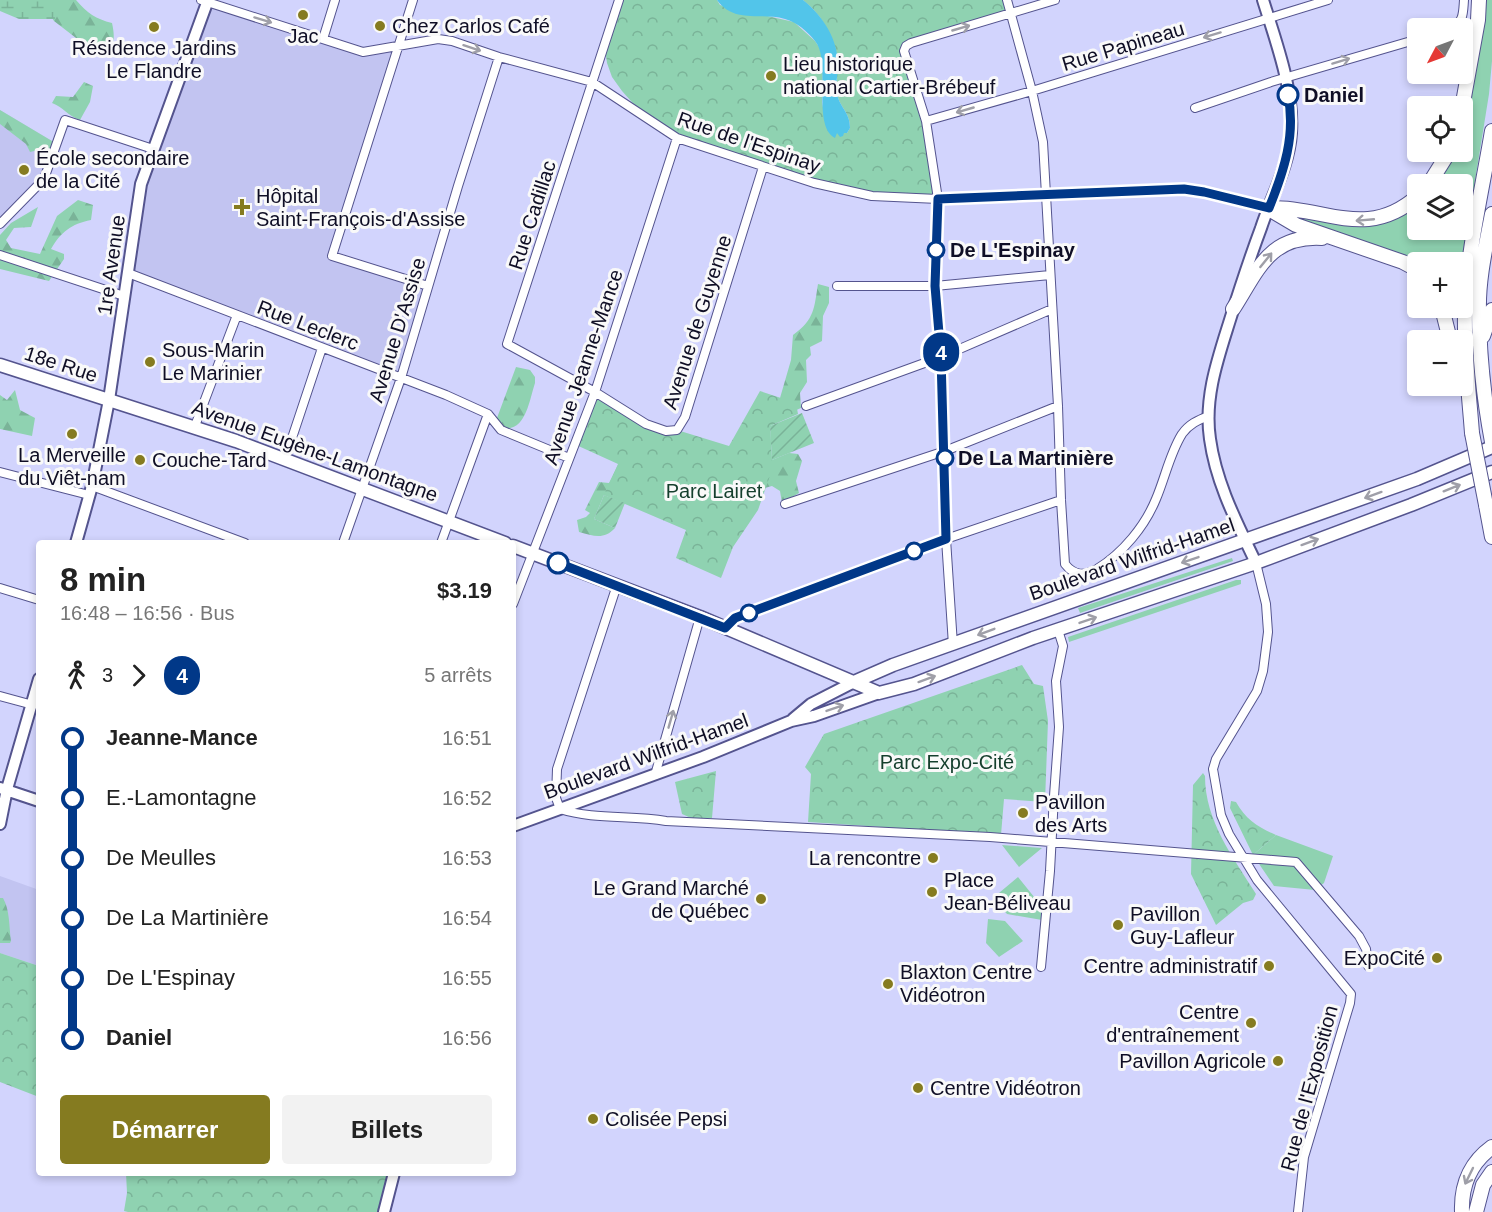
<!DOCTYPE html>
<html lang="fr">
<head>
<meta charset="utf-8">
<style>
  body { margin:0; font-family:Helvetica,sans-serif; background:#f2f2f2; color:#222; height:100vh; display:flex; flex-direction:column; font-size:22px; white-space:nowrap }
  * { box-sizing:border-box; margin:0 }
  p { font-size:20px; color:#767676 }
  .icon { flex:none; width:33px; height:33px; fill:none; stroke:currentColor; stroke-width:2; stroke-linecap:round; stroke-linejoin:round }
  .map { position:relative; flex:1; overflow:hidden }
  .side { position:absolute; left:36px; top:540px; width:480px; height:636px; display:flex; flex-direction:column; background:#fff; border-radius:6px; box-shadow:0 3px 9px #0003 }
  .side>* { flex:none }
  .badge { padding:0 12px; border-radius:20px; font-size:21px; line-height:39px }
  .needle { width:39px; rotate:229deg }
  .fabs { position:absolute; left:1407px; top:18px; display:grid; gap:12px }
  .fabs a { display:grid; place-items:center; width:66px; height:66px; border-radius:6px; background:#fff; box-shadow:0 3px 9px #0003; font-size:30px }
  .map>.badge { position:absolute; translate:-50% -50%; box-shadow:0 0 0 3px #fff }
  .legs { display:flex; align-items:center; gap:9px; height:66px; padding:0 24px; font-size:20px }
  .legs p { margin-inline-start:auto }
  .headline { display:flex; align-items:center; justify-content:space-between; height:102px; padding:0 24px }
  h1 { font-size:33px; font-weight:600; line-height:45px }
  .primary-button { display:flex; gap:12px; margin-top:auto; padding:12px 24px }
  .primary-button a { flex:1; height:69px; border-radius:6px; background:#857b20; color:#fff; font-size:24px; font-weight:600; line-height:69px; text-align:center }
  .primary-button a+a { background:#f2f2f2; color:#222 }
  ul { padding:0 24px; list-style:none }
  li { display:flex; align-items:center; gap:21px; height:60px; font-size:22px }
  li i { display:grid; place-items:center; width:9px; height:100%; margin:0 8px; background:currentColor }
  li i::after { content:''; width:15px; height:15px; margin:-8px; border:4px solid; border-radius:50%; background:#fff }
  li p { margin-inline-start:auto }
  li:first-child i { background:linear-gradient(#0000 50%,currentColor 0) }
  li:last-child i { background:linear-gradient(currentColor 50%,#0000 0) }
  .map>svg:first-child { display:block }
</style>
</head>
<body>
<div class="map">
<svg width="1492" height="1212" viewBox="0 0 1492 1212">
  <defs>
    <pattern id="forest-firs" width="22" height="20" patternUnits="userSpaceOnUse" patternTransform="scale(1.5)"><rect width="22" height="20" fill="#8fd2b1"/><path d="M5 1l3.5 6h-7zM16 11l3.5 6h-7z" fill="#7ab398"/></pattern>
    <pattern id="wetland-marsh" width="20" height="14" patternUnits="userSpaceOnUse" patternTransform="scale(1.5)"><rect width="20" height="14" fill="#8fd2b1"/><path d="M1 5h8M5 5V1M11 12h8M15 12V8" fill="none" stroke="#7ab398"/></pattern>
    <pattern id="park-crowns" width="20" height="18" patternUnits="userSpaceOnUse" patternTransform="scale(1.5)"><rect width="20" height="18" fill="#8fd2b1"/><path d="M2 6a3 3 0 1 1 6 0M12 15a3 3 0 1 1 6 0" fill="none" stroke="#7ab398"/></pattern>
    <pattern id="garden-furrows" width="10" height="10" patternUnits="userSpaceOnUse" patternTransform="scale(1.5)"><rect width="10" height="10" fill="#8fd2b1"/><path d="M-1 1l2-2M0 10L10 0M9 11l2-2" fill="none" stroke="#7ab398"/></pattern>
  </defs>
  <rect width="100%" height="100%" fill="#d2d4fd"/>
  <path fill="#c2c4f1" d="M 207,3 L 363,52 L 397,46 L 332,256 L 428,286 L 401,378 L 128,273 L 141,184 Z
    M 0,110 L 57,144 L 44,179 L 0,224 Z
    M 0,876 L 39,890 L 39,966 L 0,953 Z"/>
  <path fill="#8fd2b1" d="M 1484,0 L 1492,0 L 1492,61 L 1489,94 L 1462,262 L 1418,262 L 1297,221 L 1298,217 C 1342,225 1379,237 1417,205 L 1418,230 L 1462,230 L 1462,184 L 1436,184 L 1444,174 L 1455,152 L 1462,152 L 1463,126 L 1474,75 Z
    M 1232,558 L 1233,561 L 1080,613 L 1078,608 Z
    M 1236,580 L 1241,580 L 1241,584 L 1069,642 L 1068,637 Z
    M 1276,835 L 1333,856 L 1324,883 L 1315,890 L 1274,886 L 1253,855 Z
    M 1002,845 L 1042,848 L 1019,867 Z
    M 1018,877 L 1043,908 L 1042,920 L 1007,914 L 993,898 Z
    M 988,919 L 1005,921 L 1023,941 L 999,957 L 986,943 Z"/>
  <path fill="url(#forest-firs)" d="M 40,0 L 76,0 C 87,13 96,19 112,23 C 115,37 115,45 105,56 L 89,48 L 54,21 Z
    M 84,82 L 93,86 L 90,102 L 80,120 C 68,116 63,107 52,103 L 56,96 L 73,97 Z
    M 0,110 L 57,144 L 54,151 L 47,148 L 30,152 L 26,144 L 0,124 Z
    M 78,200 L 93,205 L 91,220 C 71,224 61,232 51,249 L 64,254 L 64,259 L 49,281 L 0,269 L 0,235 L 11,223 L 38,207 L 31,227 L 14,228 L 6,240 L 11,248 L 40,254 L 57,216 Z
    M 818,284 L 829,287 L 829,303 L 823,316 L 822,341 L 810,347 L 811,355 L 806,360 L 807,382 L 800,393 L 801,408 L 780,417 L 770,426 L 772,460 L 789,453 L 798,454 L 802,461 L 796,481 L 799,493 L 782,503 L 780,491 L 772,486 L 761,489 L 768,406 L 780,398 L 791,360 L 793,335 C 815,319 814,308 818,284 Z
    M 516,367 L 530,370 L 535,377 L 535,383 C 528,405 525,438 494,426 Z
    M 15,390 L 20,410 L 35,418 L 32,436 L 0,429 L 0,395 L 7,400 Z
    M 617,437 L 621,501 L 604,495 L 594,519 L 615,528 C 604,540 594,536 579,532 L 577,520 L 586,517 L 590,513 L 585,510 L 599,482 L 609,483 L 618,465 Z
    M 0,898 L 3,898 C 10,910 9,927 11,941 L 10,943 L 0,943 Z"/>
  <path fill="url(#wetland-marsh)" d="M 0,0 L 44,0 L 54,6 L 55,19 L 19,19 L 0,11 Z"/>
  <path fill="url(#park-crowns)" d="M 619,0 L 717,0 L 720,5 L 794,22 L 815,41 L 821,50 L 823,61 L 822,102 L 825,118 L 836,132 L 847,133 L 850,128 C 850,112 840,108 837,94 C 836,89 837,84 837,79 C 834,44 832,24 803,0 L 1007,0 L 1011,13 L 906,46 L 926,121 L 938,199 L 872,196 L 677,138 L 647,119 L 622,91 L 612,77 L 607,63 L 604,42 Z
    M 760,391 L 796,403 L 798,414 L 770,426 L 772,470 L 758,510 L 733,547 L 721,578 L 676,558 L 686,530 L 604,495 L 618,464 L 574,444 L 595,392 L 646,424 L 677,430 L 729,446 Z
    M 1022,665 L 1034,684 L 1043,686 L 1048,721 L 1045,802 L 1004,799 L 1001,835 L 808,822 L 811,774 L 805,767 L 824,734 Z
    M 716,771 L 712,818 L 691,818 L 682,814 L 675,782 Z
    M 1203,773 L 1205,776 C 1205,821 1233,857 1256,894 L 1253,900 L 1243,903 L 1216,925 L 1191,874 L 1193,785 Z
    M 1231,801 L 1236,802 C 1246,820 1258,827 1276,835 L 1253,855 L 1230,808 Z
    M 0,953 L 39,966 L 39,1097 L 0,1082 Z
    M 126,1173 L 395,1173 L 384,1212 L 128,1212 L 124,1211 L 127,1193 Z"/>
  <path fill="url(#garden-furrows)" d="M 802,413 L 814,443 L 772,460 L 770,426 Z
    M 604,495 L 625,503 L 615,528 L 594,519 Z"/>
  <path fill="#52c5ea" d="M 717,0 L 803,0 C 823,16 838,39 838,65 C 838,74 835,85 837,94 C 840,108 850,112 850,128 L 847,133 L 844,133 L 843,136 L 840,137 L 837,133 L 835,138 C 811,126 832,61 815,41 C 808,32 797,22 785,19 C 761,12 734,24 717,0 Z"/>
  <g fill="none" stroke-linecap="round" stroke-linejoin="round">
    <defs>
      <path id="street" d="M 201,0 L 363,52 L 438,39 L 452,41 L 499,57 L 592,82 L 677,138 L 814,183 L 872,196 L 938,199 L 1184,189 L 1204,192 L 1269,209
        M 413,0 L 332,256 L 428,286
        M 619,0 L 507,344 L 595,392 L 646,424 L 666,431 L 677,430 L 685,417 L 763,167
        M 1007,0 L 1032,91 L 1043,142 L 1058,406 L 1061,500 L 1065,564 C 1074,576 1085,576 1097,569 C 1123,553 1145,526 1156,499 C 1165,478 1170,453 1182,434 C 1189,424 1198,420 1209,416
        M 1451,28 C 1464,22 1463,13 1464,0
        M 323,39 L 335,0
        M 1195,108 L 1271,82 L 1418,39
        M 926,121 L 1032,91 L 1328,0
        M 0,224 L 44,179 L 65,120 L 153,149
        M 0,255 L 124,296
        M 128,273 L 446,395 L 488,414 L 501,430 L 569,458
        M 837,286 L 935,286 L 1050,275
        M 806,406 L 941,357 L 1052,309
        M 195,426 L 237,315
        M 285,459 L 322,348
        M 0,472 L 89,495
        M 92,486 L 245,543
        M 785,504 L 945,451 L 1058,406
        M 343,543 L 401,378 L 458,186 L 499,57
        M 441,543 L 488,414
        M 1256,563 L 1266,604 L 1268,632 L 1263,671 L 1257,691 L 1216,759 L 1213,769 L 1221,815 L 1229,834 L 1257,880 L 1351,994 L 1350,1003 L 1304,1157 L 1298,1212
        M 617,585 L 557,769 L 556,798 L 560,809 C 594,820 631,815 666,821 L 990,837 L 1296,862 L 1359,936 L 1366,949 L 1368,966
        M 0,588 L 39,600
        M 513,604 L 595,392 L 677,138
        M 725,628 L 735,618 L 946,539 L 1061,500
        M 953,645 L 946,539 L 941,357 L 935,286 L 938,199 L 926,121 L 904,51 L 906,46 L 911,43 L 1055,0
        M 0,696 L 33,705
        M 655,775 L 700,617
        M 1041,967 L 1050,871 L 1054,796 L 1059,727 L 1056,681 L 1063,646 L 1058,630"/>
      <path id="secondary" d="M 76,543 L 92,486 L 109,400 L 141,184 L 208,0
        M 1256,563 C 1237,523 1216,483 1210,439 C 1204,399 1217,361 1229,323 C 1239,291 1249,260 1261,228 C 1271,197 1289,166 1291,133 C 1294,89 1276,42 1263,0
        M 793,719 L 811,704 L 854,682
        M 0,788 L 39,801
        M 0,824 L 7,789 L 39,679
        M 513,826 L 703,757 L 791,721 L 814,716 L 879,693
        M 384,1212 L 394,1173"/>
      <path id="primary" d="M 0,365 L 236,441 L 505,543
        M 513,546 L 700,617 L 879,693 L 914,684 L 1033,638 L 1256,563 L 1411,505 L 1492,472
        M 854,682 L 893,665 L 1417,479 L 1492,447"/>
      <path id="highway" d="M 1462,108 L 1478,20 L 1479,0
        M 1429,184 L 1449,152
        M 1271,208 C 1326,207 1367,241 1418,196
        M 1269,209 L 1296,225 L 1403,262 L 1418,270
        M 1492,214 C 1486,246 1478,279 1479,311 C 1479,354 1484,399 1492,442
        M 1442,308 L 1450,340
        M 1233,309 C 1258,270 1269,235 1322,238
        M 1483,336 L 1492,310
        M 1472,433 C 1469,393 1464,353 1465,313 C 1467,252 1482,191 1492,131
        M 1486,505 L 1492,537
        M 1462,1212 C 1461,1186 1470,1163 1492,1147
        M 1476,1212 L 1483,1185 L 1492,1172"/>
    </defs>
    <use href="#street" stroke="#54548e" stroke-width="10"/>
    <use href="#secondary" stroke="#54548e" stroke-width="14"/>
    <use href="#primary" stroke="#54548e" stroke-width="15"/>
    <use href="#highway" stroke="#54548e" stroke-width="16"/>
    <use href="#street" stroke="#fff" stroke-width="8"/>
    <use href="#secondary" stroke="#fff" stroke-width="10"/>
    <use href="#primary" stroke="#fff" stroke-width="12"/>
    <use href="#highway" stroke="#fff" stroke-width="14"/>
    <defs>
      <path id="highway-bridge" d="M 1472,433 L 1486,505"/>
    </defs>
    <use href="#highway-bridge" stroke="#54548e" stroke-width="16" stroke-linecap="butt"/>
    <use href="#highway-bridge" stroke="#fff" stroke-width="14"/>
  </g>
  <defs><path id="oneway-shaft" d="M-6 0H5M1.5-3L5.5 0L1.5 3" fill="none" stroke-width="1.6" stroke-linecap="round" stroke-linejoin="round" transform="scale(1.5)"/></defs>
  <g stroke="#9f9fa8">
    <use href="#oneway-shaft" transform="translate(263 20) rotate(17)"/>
    <use href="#oneway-shaft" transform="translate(961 28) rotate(-16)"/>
    <use href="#oneway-shaft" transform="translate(1212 35) rotate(163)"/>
    <use href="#oneway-shaft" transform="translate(472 48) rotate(18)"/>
    <use href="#oneway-shaft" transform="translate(1341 61) rotate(-17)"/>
    <use href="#oneway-shaft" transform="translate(965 110) rotate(164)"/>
    <use href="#oneway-shaft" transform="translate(1365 220) rotate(175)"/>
    <use href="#oneway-shaft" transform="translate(1266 260) rotate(-51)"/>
    <use href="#oneway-shaft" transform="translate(1452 488) rotate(-22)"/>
    <use href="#oneway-shaft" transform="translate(1373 495) rotate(160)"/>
    <use href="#oneway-shaft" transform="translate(1310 542) rotate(-20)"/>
    <use href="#oneway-shaft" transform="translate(1190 560) rotate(161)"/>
    <use href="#oneway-shaft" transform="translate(1088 620) rotate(-19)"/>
    <use href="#oneway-shaft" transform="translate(986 632) rotate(159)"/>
    <use href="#oneway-shaft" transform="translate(927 679) rotate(-20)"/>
    <use href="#oneway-shaft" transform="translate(835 708) rotate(-19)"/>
    <use href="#oneway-shaft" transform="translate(671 719) rotate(-74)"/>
    <use href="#oneway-shaft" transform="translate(1469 1176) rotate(116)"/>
  </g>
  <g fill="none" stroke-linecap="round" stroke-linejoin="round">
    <defs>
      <path id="line-1" d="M 558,563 L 725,628 L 735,618 L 946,539 L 941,357 L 935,286 L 938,199 L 1184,189 L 1204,192 L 1269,208 C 1284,171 1296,135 1288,95"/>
    </defs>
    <use href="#line-1" stroke="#fff" stroke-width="14"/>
    <use href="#line-1" stroke="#013888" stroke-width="9"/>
  </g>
  <g fill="#857b20" stroke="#f9f9f9" stroke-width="2">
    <circle cx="303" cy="15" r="6"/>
    <circle cx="380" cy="26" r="6"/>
    <circle cx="154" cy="27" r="6"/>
    <circle cx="771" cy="76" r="6"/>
    <circle cx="24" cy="170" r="6"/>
    <path d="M239 198h6v6h6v6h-6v6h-6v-6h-6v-6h6z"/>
    <circle cx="150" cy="362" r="6"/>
    <circle cx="72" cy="434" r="6"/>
    <circle cx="140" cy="460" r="6"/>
    <circle cx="1023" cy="813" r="6"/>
    <circle cx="933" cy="858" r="6"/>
    <circle cx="932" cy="892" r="6"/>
    <circle cx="761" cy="899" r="6"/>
    <circle cx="1118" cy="925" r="6"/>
    <circle cx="1437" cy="958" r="6"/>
    <circle cx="1269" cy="966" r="6"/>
    <circle cx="888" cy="984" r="6"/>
    <circle cx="1251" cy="1023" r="6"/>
    <circle cx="1278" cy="1061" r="6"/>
    <circle cx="918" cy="1088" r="6"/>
    <circle cx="593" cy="1119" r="6"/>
  </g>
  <g fill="#fff" stroke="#013888" stroke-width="3">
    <circle cx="1288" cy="95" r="10"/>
    <circle cx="936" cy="250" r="8"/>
    <circle cx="945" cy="458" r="8"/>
    <circle cx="914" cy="551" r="8"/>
    <circle cx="558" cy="563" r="10"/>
    <circle cx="749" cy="613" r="8"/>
  </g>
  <g text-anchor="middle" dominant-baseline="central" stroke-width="6" stroke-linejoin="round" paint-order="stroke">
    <g font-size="20" fill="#0f0e25" stroke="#f9f9f9" text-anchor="start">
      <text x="392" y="26">Chez Carlos Café</text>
      <text x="303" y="36" text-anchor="middle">Jac</text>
      <text x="154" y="48" text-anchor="middle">Résidence Jardins<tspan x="154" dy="23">Le Flandre</tspan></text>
      <text x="783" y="64">Lieu historique<tspan x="783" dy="23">national Cartier-Brébeuf</tspan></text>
      <text x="36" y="158">École secondaire<tspan x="36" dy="23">de la Cité</tspan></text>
      <text x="256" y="196">Hôpital<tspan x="256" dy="23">Saint-François-d'Assise</tspan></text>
      <text x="162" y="350">Sous-Marin<tspan x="162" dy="23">Le Marinier</tspan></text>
      <text x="72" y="455" text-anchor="middle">La Merveille<tspan x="72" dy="23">du Viêt-nam</tspan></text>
      <text x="152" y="460">Couche-Tard</text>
      <text x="1035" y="802">Pavillon<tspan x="1035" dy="23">des Arts</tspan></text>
      <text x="921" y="858" text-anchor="end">La rencontre</text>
      <text x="944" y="880">Place<tspan x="944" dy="23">Jean-Béliveau</tspan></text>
      <text x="749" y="888" text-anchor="end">Le Grand Marché<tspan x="749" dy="23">de Québec</tspan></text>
      <text x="1130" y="914">Pavillon<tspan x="1130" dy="23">Guy-Lafleur</tspan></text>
      <text x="1425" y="958" text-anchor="end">ExpoCité</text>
      <text x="1257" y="966" text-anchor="end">Centre administratif</text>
      <text x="900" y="972">Blaxton Centre<tspan x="900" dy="23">Vidéotron</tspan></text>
      <text x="1239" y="1012" text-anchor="end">Centre<tspan x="1239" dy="23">d'entraînement</tspan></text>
      <text x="1266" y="1061" text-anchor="end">Pavillon Agricole</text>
      <text x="930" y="1088">Centre Vidéotron</text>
      <text x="605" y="1119">Colisée Pepsi</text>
    </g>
    <g font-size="20" fill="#0f0e25" stroke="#f9f9f9">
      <text transform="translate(1123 46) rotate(-17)">Rue Papineau</text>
      <text transform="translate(749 142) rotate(19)">Rue de l'Espinay</text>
      <text transform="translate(532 215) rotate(-72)">Rue Cadillac</text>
      <text transform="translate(111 265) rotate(-82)">1re Avenue</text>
      <text transform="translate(697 322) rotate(-72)">Avenue de Guyenne</text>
      <text transform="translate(308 325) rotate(21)">Rue Leclerc</text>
      <text transform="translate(397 330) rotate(-73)">Avenue D'Assise</text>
      <text transform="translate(61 364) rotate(18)">18e Rue</text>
      <text transform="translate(583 367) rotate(-71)">Avenue Jeanne-Mance</text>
      <text transform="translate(315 451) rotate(20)">Avenue Eugène-Lamontagne</text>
      <text transform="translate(1132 559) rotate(-19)">Boulevard Wilfrid-Hamel</text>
      <text transform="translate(646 756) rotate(-20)">Boulevard Wilfrid-Hamel</text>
      <text transform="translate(1309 1088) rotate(-75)">Rue de l'Exposition</text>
    </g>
    <g font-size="20" font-weight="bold" fill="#0f0e25" stroke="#f9f9f9" text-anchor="start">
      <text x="1304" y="95">Daniel</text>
      <text x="950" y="250">De L'Espinay</text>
      <text x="958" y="458">De La Martinière</text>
    </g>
    <g font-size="20" fill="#143f2d" stroke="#f9f9f9">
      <text x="714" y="491">Parc Lairet</text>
      <text x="947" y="762">Parc Expo-Cité</text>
    </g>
  </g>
</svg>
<div class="fabs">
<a><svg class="needle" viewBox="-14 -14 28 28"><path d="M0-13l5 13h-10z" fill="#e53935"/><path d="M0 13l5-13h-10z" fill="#767676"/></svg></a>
<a><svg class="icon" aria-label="locate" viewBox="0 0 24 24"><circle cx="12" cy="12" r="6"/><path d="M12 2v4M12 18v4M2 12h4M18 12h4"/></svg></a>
<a><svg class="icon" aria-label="layers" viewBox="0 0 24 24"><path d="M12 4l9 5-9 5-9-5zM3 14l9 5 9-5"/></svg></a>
<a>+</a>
<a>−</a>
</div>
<b class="badge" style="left:941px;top:352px;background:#013888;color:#fff">4</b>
<section class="side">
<div class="headline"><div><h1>8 min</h1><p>16:48 – 16:56 · Bus</p></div><b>$3.19</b></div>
<div class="legs"><svg class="icon" aria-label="walk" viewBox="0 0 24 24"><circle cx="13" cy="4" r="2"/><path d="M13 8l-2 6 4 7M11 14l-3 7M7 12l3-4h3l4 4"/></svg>3<svg class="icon" aria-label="forward" viewBox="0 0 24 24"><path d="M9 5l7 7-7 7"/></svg><b class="badge" style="background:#013888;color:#fff">4</b><p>5 arrêts</p></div>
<ul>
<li><i style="color:#013888"></i><b>Jeanne-Mance</b><p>16:51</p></li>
<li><i style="color:#013888"></i><span>E.-Lamontagne</span><p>16:52</p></li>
<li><i style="color:#013888"></i><span>De Meulles</span><p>16:53</p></li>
<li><i style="color:#013888"></i><span>De La Martinière</span><p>16:54</p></li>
<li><i style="color:#013888"></i><span>De L'Espinay</span><p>16:55</p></li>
<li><i style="color:#013888"></i><b>Daniel</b><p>16:56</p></li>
</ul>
<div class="primary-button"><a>Démarrer</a><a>Billets</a></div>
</section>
</div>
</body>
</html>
